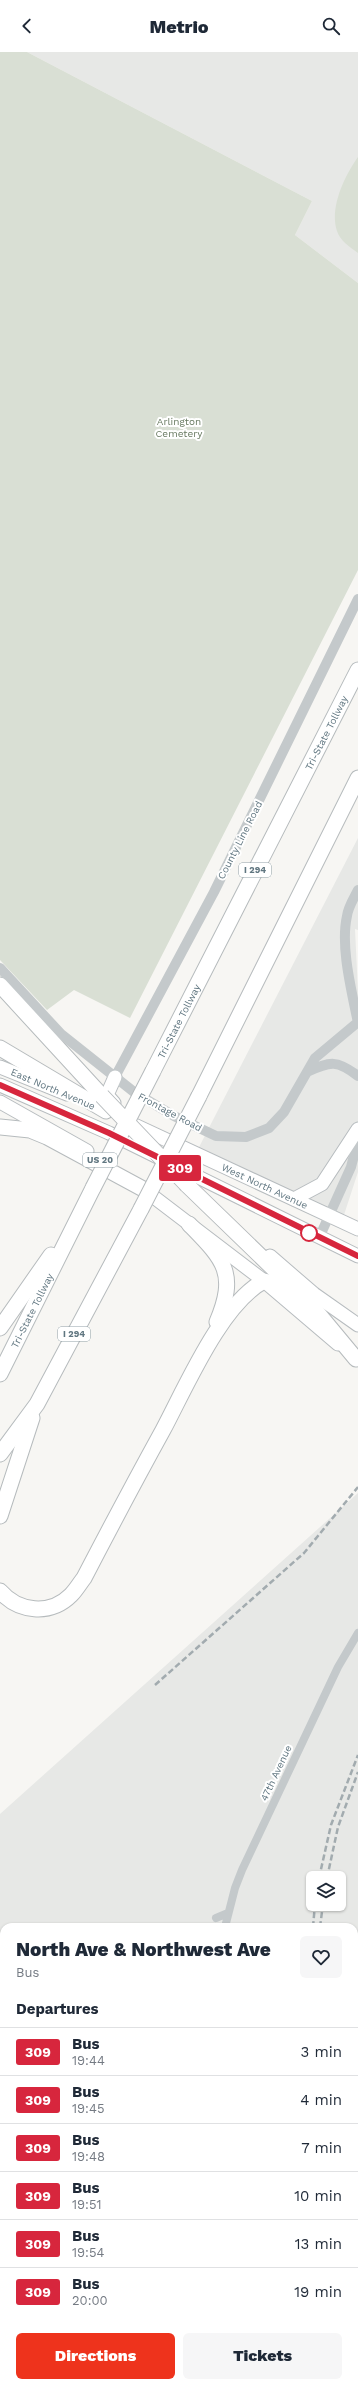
<!DOCTYPE html>
<html lang="en">
<head>
<meta charset="utf-8">
<style>
  body { margin:0; font-family:"Work Sans",sans-serif; background:#f6f6f7; color:#1f2937; height:100vh; display:flex; flex-direction:column; font-size:15px; white-space:nowrap }
  * { box-sizing:border-box; margin:0 }
  p { font-size:13px; color:#747a83 }
  .icon { flex:none; width:22px; height:22px; fill:none; stroke:currentColor; stroke-width:2; stroke-linecap:round; stroke-linejoin:round }
  .map { position:relative; flex:1; overflow:hidden }
  .panel { position:absolute; left:0px; top:1871px; width:358px; height:464px; display:flex; flex-direction:column; background:#fff; border-radius:12px 12px 0 0; box-shadow:0 1px 3px #0004 }
  .panel>* { flex:none }
  .badge { padding:0 8px; border-radius:3px; font-size:14px; line-height:26px }
  .tools { position:absolute; left:306px; top:1819px; display:grid; gap:8px }
  .tools a { display:grid; place-items:center; width:40px; height:40px; border-radius:6px; background:#fff; box-shadow:0 1px 3px #0004; font-size:20px }
  .map>.badge { position:absolute; translate:-50% -50%; box-shadow:0 0 0 2px #fff }
  h2 { padding:0 16px; font-size:15px; line-height:36px }
  .round { display:grid; place-items:center; flex:none; width:42px; height:42px; border-radius:6px; background:#f6f6f7 }
  .summary { display:flex; align-items:center; justify-content:space-between; height:68px; padding:0 16px }
  h1 { font-size:19px; font-weight:800; line-height:30px }
  .button { display:flex; gap:8px; margin-top:auto; padding:8px 16px }
  .button a { flex:1; height:46px; border-radius:6px; background:#ee331c; color:#fff; font-size:16px; font-weight:800; line-height:46px; text-align:center }
  .button a+a { background:#f6f6f7; color:#1f2937 }
  ul { padding:0; list-style:none }
  li { display:flex; align-items:center; gap:12px; height:48px; padding:0 16px; border-top:1px solid #e0e1e3 }
  li div { flex:1 }
  li b { display:block; font-size:15px }
  li em { font-style:normal }
  li .badge { min-width:44px; font-weight:700; text-align:center }
  header { display:flex; justify-content:space-between; align-items:center; height:52px; padding:0 16px; background:#fff; font-size:18px; font-weight:800 }
  .map>svg:first-child { display:block }
</style>
</head>
<body>
<header><svg class="icon" aria-label="back" viewBox="0 0 24 24"><path d="M15 5l-7 7 7 7"/></svg>Metrio<svg class="icon" aria-label="search" viewBox="0 0 24 24"><circle cx="10" cy="10" r="6"/><path d="M15 15l6 6"/></svg></header>
<div class="map">
<svg width="358" height="2335" viewBox="0 0 358 2335">
  <rect width="100%" height="100%" fill="#f7f6f3"/>
  <path fill="#e7e8e6" fill-rule="evenodd" d="M 27,0 L 358,0 L 358,231 L 295,183 L 312,149 Z
    M 358,786 L 358,878 L 355,877 L 358,940 L 358,1120 L 342,1169 L 196,1101 Z
    M 358,1441 L 358,2335 L 0,2335 L 0,1762 ZM 313,1826 L 339,1826 L 339,1852 L 313,1852 ZM 4,1875 L 354,1875 L 354,2331 L 4,2331 Z"/>
  <path fill="#d9dfd4" d="M 0,0 L 27,0 L 312,149 L 295,183 L 358,231 L 358,518 L 130,966 L 74,938 L 47,958 L 0,908 Z
    M 358,105 L 358,201 C 350,195 340,189 337,179 C 329,156 345,123 358,105 Z"/>
  <g fill="none" stroke-linecap="round" stroke-linejoin="round">
    <defs>
      <g id="primary">
        <path d="M 0,1015 L 67,1042"/>
        <path d="M 0,1033 L 109,1081 L 358,1204"/>
        <path d="M 0,1050 L 87,1099"/>
        <path d="M 114,1051 L 107,1043 L 115,1025"/>
        <path id="s1" d="M 128,1070 L 358,1177"/>
        <path d="M 142,1136 L 264,1229 L 338,1292"/>
        <path d="M 294,1147 L 322,1132 L 358,1077"/>
        <path d="M 270,1204 L 314,1242 L 358,1273"/>
      </g>
      <g id="motorway">
        <path d="M 0,933 L 102,1044"/>
        <path d="M 0,996 L 106,1059"/>
        <path id="s2" d="M 153,1019 L 358,618"/>
        <path d="M 199,1044 L 358,726"/>
        <path d="M 0,1075 L 30,1078 L 47,1085 L 145,1138"/>
        <path d="M 187,1133 L 312,1254 L 356,1307"/>
        <path d="M 189,1172 C 223,1207 238,1220 217,1270"/>
        <path d="M 0,1276 L 51,1203"/>
        <path id="s3" d="M 0,1322 L 93,1136"/>
        <path d="M 0,1402 L 37,1352 L 141,1157"/>
        <path d="M 0,1464 L 32,1366"/>
        <path d="M 0,1539 C 18,1560 50,1564 71,1543 C 76,1538 80,1531 84,1526 C 110,1476 136,1427 163,1378 C 186,1335 221,1252 264,1229 L 284,1233 L 297,1240"/>
      </g>
    </defs>
    <use href="#primary" stroke="#b7bcbf" stroke-width="15"/>
    <use href="#motorway" stroke="#b6bbbd" stroke-width="17"/>
    <path stroke="#c4c9cb" stroke-width="8" d="M 216,1866 L 228,1861
      M 225,1875 L 235,1836 L 242,1818 L 338,1615 L 358,1581
      M 354,2210 L 358,2207"/>
    <path stroke="#c4c9cb" stroke-width="10" d="M 358,838 C 354,846 348,855 347,864 C 340,895 352,940 358,971
      M 0,916 L 61,982 L 134,1040 L 174,1064 L 216,1084 L 246,1085 L 269,1076 L 284,1060 L 315,1006 L 358,970
      M 307,1020 C 331,1009 337,1008 358,1024
      M 115,1025 L 214,840 L 358,547
      M 319,1186 L 351,1115 L 358,1088"/>
    <use href="#primary" stroke="#fff" stroke-width="13"/>
    <use href="#motorway" stroke="#fff" stroke-width="15"/>
    <path stroke="#a2abaf" stroke-width="2.5" stroke-dasharray="6 3" stroke-linecap="butt" d="M 155,1633 L 304,1501 L 358,1435
      M 319,1826 L 331,1773 L 358,1703
      M 327,1826 L 338,1775 L 358,1720
      M 313,1875 L 315,1852
      M 320,1875 L 323,1852
      M 354,2089 L 358,2098
      M 354,2109 L 358,2118"/>
    <defs>
      <path id="motorway-bridge" d="M 102,1044 L 187,1133
        M 93,1136 L 153,1019
        M 141,1157 L 199,1044"/>
    </defs>
    <use href="#motorway-bridge" stroke="#b6bbbd" stroke-width="17" stroke-linecap="butt"/>
    <use href="#motorway-bridge" stroke="#fff" stroke-width="15"/>
  </g>
  <g fill="none" stroke-linecap="round" stroke-linejoin="round">
    <defs>
      <path id="line" d="M 0,1033 L 109,1081 L 358,1204"/>
    </defs>
    <use href="#line" stroke="#fff" stroke-width="9"/>
    <use href="#line" stroke="#d7263d" stroke-width="6"/>
  </g>
  <circle fill="#fff" stroke="#d7263d" stroke-width="2" cx="309" cy="1181" r="8"/>
  <g text-anchor="middle" dominant-baseline="central" stroke-width="4" stroke-linejoin="round" paint-order="stroke">
    <g fill="#fff" stroke="#909fa6" stroke-width="1">
      <rect x="239" y="811" width="32" height="14" rx="3"/>
      <rect x="83" y="1101" width="34" height="14" rx="3"/>
      <rect x="58" y="1275" width="32" height="14" rx="3"/>
    </g>
    <g font-size="9" font-weight="bold" fill="#607680">
      <text x="255" y="818">I 294</text>
      <text x="100" y="1108">US 20</text>
      <text x="74" y="1282">I 294</text>
    </g>
    <g font-size="10" fill="#66785f" stroke="#fff">
      <text x="179" y="369">Arlington<tspan x="179" dy="12">Cemetery</tspan></text>
    </g>
    <g font-size="10" fill="#607680" stroke="#fff">
      <text stroke="none"><textPath href="#s2" startOffset="380">Tri-State Tollway</textPath></text>
      <text transform="translate(240 788) rotate(-63)">County Line Road</text>
      <text stroke="none"><textPath href="#s2" startOffset="56">Tri-State Tollway</textPath></text>
      <text transform="translate(53 1037) rotate(23)">East North Avenue</text>
      <text transform="translate(170 1060) rotate(28)">Frontage Road</text>
      <text stroke="none"><textPath href="#s1" startOffset="151">West North Avenue</textPath></text>
      <text stroke="none"><textPath href="#s3" startOffset="71">Tri-State Tollway</textPath></text>
      <text transform="translate(276 1721) rotate(-65)">47th Avenue</text>
    </g>
  </g>
</svg>
<div class="tools">
<a><svg class="icon" aria-label="layers" viewBox="0 0 24 24"><path d="M12 4l9 5-9 5-9-5zM3 14l9 5 9-5"/></svg></a>
</div>
<b class="badge" style="left:180px;top:1116px;background:#d7263d;color:#fff">309</b>
<section class="panel">
<div class="summary"><div><h1>North Ave &amp; Northwest Ave</h1><p>Bus</p></div><a class="round"><svg class="icon" aria-label="heart" viewBox="0 0 24 24"><path d="M12 20l-8-8c-3-5 5-10 8-4 3-6 11-1 8 4z"/></svg></a></div>
<h2>Departures</h2>
<ul>
<li><span class="badge" style="background:#d7263d;color:#fff">309</span><div><b>Bus</b><p>19:44</p></div><em>3 min</em></li>
<li><span class="badge" style="background:#d7263d;color:#fff">309</span><div><b>Bus</b><p>19:45</p></div><em>4 min</em></li>
<li><span class="badge" style="background:#d7263d;color:#fff">309</span><div><b>Bus</b><p>19:48</p></div><em>7 min</em></li>
<li><span class="badge" style="background:#d7263d;color:#fff">309</span><div><b>Bus</b><p>19:51</p></div><em>10 min</em></li>
<li><span class="badge" style="background:#d7263d;color:#fff">309</span><div><b>Bus</b><p>19:54</p></div><em>13 min</em></li>
<li><span class="badge" style="background:#d7263d;color:#fff">309</span><div><b>Bus</b><p>20:00</p></div><em>19 min</em></li>
</ul>
<div class="button"><a>Directions</a><a>Tickets</a></div>
</section>
</div>
</body>
</html>
